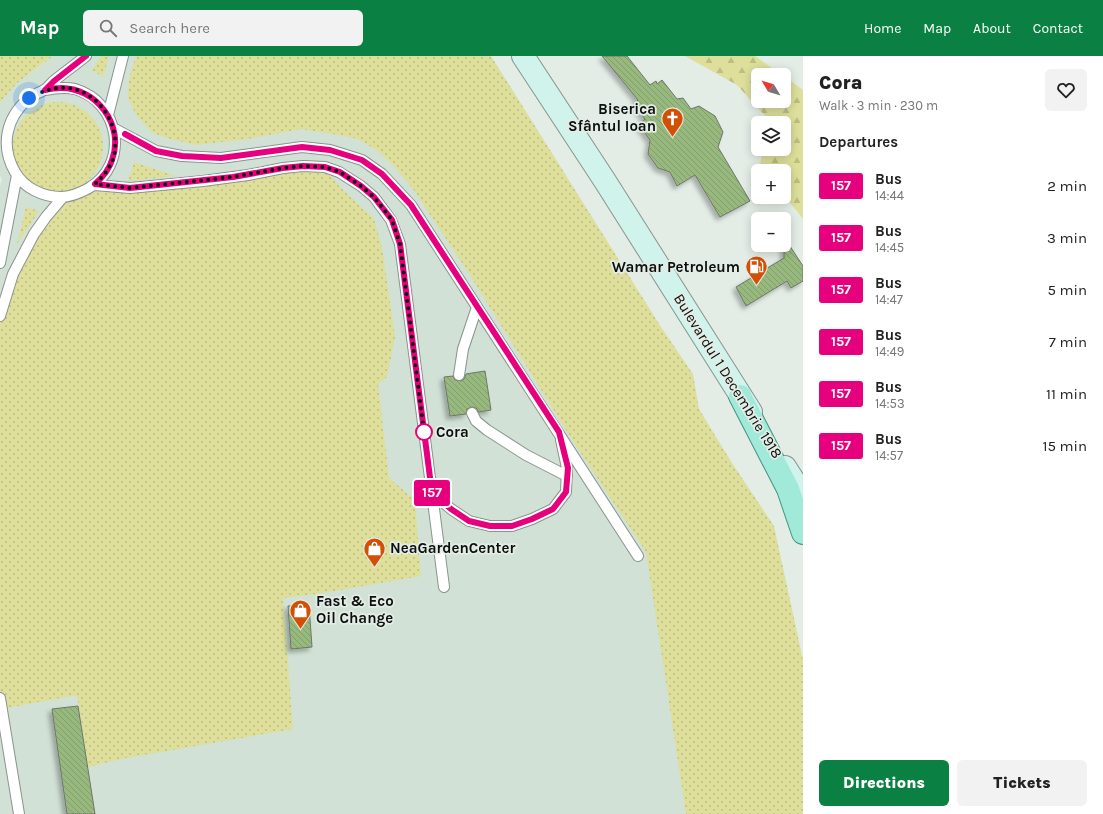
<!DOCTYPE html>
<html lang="en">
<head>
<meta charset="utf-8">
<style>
  body { margin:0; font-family:Karla,sans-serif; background:#f2f2f2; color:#222; height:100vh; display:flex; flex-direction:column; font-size:15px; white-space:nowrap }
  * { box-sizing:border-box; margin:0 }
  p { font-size:13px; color:#767676 }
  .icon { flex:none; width:22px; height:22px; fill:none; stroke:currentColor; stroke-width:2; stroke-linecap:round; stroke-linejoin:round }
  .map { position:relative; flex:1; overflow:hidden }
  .details { display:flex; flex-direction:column; background:#fff; width:300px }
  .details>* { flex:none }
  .badge { padding:0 8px; border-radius:3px; font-size:14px; line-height:26px }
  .needle { width:26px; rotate:308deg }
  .tools { position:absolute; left:751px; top:12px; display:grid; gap:8px }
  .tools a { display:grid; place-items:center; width:40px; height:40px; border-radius:6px; background:#fff; box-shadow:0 2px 10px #0003; font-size:20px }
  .you { position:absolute; width:20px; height:20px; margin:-10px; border:3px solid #fff; border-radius:50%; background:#1a73e8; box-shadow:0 0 0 6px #1a73e833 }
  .map>.badge { position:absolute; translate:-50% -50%; box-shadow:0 0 0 2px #fff }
  h2 { padding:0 16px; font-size:15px; line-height:36px }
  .round { display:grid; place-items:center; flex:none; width:42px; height:42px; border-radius:6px; background:#f2f2f2 }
  .headline { display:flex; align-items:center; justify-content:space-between; height:68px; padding:0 16px }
  h1 { font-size:19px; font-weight:800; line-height:30px }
  .button { display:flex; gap:8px; margin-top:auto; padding:8px 16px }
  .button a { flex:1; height:46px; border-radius:6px; background:#0b8043; color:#fff; font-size:16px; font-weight:800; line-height:46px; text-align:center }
  .button a+a { background:#f2f2f2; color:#222 }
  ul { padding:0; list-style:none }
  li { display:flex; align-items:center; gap:12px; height:52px; padding:0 16px }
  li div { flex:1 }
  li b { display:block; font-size:15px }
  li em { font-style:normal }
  li .badge { min-width:44px; font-weight:700; text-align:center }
  header { display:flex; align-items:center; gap:24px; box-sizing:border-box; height:56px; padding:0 20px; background:#0b8043; color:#fff }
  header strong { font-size:19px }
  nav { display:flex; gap:22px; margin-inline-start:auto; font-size:14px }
  .search { width:280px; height:36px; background:#f2f2f2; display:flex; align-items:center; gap:10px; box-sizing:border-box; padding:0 14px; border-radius:6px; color:#767676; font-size:15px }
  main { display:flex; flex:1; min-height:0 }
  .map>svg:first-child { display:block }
</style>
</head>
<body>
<header>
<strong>Map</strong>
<div class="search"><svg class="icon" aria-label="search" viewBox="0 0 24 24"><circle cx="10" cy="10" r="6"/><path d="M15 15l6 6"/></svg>Search here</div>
<nav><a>Home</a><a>Map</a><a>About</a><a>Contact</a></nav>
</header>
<main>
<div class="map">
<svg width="803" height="758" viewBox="0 0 803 758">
  <defs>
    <pattern id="grass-dots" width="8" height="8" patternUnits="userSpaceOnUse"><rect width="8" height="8" fill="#dddf9b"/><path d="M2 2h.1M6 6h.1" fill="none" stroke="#bcbe84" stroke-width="1.8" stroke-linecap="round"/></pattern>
    <pattern id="forest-firs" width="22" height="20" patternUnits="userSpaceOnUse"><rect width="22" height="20" fill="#dddf9b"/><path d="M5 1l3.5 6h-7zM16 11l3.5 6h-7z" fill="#bcbe84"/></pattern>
    <pattern id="building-back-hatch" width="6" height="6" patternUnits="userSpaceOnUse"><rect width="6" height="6" fill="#98b97e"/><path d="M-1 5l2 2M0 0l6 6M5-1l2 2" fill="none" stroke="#829e6c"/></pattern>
    <filter id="shadow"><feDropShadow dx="-3.5" dy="3.5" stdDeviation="2" flood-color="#0004"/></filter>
  </defs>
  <rect width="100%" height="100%" fill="#e3ede6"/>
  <path fill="#d1e1d5" d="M 53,0 L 404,0 L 639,343 L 732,758 L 0,758 L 0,131 L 2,123 L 0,120 L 0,47 L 16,28 Z"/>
  <path fill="url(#grass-dots)" d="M 0,0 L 53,0 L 16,28 L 0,47 Z
    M 101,0 L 109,0 L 103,21 L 92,14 Z
    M 136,0 L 491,0 L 661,271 L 693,318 L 699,353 L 732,407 L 774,470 L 803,604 L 803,758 L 686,758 L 646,496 L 573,385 L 468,216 L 413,133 L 394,110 L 378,95 L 358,83 L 345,80 L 301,73 L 248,83 L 196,89 L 170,83 L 153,77 L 136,59 L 128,42 L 129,23 Z
    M13 91a45 45 0 1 1 90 0a45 45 0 1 1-90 0Z
    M 134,106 L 176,120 L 128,125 Z
    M 325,111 L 339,130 L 374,163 L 382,192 L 395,281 L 387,321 L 378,328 L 389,422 L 415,444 L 421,520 L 317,538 L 283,542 L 293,673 L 121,703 L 88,711 L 77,639 L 2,653 L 0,642 L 0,260 L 13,218 L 63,141 L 95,129 L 130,132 Z
    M 26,151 L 39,155 L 17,188 Z"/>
  <path fill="url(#forest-firs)" d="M 685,0 L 755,0 L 782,19 L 758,19 L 758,45 L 784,45 L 784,20 L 803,34 L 803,163 L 784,139 L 784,115 L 765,115 L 760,109 L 763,93 L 784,93 L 784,67 L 767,67 L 767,62 L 737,29 Z"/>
  <path fill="url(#building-back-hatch)" stroke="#70756c" filter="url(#shadow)" d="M 602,0 L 627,0 L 650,29 L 656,25 L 657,28 L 662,24 L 677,43 L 683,42 L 691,53 L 699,50 L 715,60 L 723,76 L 718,91 L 750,145 L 720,161 L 695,119 L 677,130 L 670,116 L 658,112 L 648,98 L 650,84 L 639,69 L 645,63 L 634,48 L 638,44 Z
    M 784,181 L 803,210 L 803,225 L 791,232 L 787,225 L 746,250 L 736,231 L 784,202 Z
    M 485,315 L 491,354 L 479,356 L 476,352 L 472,351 L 467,353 L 466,358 L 450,360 L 444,321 L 453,320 L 455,324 L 461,325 L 464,323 L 466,318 Z
    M 309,549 L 312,591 L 291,593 L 288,550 Z
    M 78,650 L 95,758 L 67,758 L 52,653 Z"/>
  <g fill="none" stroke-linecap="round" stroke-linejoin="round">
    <defs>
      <path id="lane" d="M 45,34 C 55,32 65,31 75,33 C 120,46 130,108 89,132 C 80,137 71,141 61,141 C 43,141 24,132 15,116 C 0,90 6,62 28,43 C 32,39 39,37 44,34 C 48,32 51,27 55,24 C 65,16 76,8 86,0
        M 108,59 L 123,0
        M 113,72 L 156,95 L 182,100 L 221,102 L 302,91 L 330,94 L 362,104 L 382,118 L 411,149 L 638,500
        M 95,129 L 130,132 L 203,125 L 248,119 L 283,112 L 303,110 L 325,111 L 339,116 L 361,130 L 374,141 L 391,164 L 400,188 L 444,531
        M 0,207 L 17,119
        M 0,260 L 13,218 L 34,178 L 46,161 L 63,141
        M 459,319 L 463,293 L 477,251
        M 472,357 L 476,365 L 487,374 L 526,399 L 567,420
        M 432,437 L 451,453 L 469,465 L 490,470 L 512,470 L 532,463 L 553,453 L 566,436 L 567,412 L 561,384
        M 0,642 L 19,758"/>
      <path id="secondary" d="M 523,0 L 605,125 L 751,356
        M 785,411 L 803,439"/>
      <path id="primary" d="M 740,340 L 788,433 L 803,477"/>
    </defs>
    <use href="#lane" stroke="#8a938d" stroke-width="12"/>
    <use href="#secondary" stroke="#8a938d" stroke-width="24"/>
    <use href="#primary" stroke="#449381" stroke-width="24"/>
    <use href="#lane" stroke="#fff" stroke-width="10"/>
    <use href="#secondary" stroke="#d0f4ec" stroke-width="22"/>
    <use href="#primary" stroke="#a1e9d9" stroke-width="22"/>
  </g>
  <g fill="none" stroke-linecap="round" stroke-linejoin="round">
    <defs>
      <path id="line" d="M 86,0 L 54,25 L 45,34 C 50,33 55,32 60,32 C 96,31 125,69 112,104 C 109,114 103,121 95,128 L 130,132 L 233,121 L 283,112 L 303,110 L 325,111 L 340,116 L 361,130 L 374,141 L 392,164 L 400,188 L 432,437 L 451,453 L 469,465 L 490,470 L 512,470 L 532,463 L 553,453 L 566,436 L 568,412 L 559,376 L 411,149 L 382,118 L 362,104 L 330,94 L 302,91 L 221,102 L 182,100 L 156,95 L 125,78"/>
    </defs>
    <use href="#line" stroke="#fff" stroke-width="9"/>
    <use href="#line" stroke="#e6007e" stroke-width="6"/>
    <path stroke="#0c0f0d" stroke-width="4" stroke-dasharray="0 7.2" d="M 29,42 C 39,37 47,33 58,32 C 95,28 124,69 113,103 C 109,113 103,121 95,128 L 130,132 L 233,121 L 283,112 L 303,110 L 325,111 L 340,116 L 361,130 L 374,141 L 392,164 L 400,188 L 424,376"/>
  </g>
  <defs>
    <symbol id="church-pin" viewBox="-11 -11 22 30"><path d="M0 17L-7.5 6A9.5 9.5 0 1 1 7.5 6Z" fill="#d34f03" stroke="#e3ede6"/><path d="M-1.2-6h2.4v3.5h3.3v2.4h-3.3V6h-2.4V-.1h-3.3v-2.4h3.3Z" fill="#fff"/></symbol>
    <symbol id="fuel-pin" viewBox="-11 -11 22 30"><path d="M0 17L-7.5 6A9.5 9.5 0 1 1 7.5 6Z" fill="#d34f03" stroke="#e3ede6"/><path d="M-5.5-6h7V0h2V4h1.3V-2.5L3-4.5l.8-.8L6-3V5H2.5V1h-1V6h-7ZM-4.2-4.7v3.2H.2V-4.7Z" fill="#fff"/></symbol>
    <symbol id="shop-pin" viewBox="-11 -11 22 30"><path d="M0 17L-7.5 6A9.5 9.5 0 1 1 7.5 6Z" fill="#d34f03" stroke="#e3ede6"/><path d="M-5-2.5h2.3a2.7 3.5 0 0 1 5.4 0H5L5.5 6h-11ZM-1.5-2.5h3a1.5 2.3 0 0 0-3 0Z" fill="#fff"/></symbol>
  </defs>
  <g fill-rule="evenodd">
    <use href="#church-pin" x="660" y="50" width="25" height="34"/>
    <use href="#fuel-pin" x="744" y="198" width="25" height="34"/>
    <use href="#shop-pin" x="362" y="480" width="25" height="34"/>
    <use href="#shop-pin" x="288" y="542" width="25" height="34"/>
  </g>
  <circle fill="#fff" stroke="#e6007e" stroke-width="2" cx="424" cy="376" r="8"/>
  <g text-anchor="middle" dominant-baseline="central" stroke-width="3.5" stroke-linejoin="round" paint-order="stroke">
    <g font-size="15" font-weight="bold" fill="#0c0f0d" stroke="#e3ede6" text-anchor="end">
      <text x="656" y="53">Biserica<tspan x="656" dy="17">Sfântul Ioan</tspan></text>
      <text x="740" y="211">Wamar Petroleum</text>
      <text x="390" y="492" text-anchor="start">NeaGardenCenter</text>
      <text x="316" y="545" text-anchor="start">Fast &amp; Eco<tspan x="316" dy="17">Oil Change</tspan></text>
    </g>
    <g font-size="15" fill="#0c0f0d" stroke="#e3ede6">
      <text transform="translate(728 320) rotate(58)">Bulevardul 1 Decembrie 1918</text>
    </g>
    <g font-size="15" font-weight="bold" fill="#0c0f0d" stroke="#e3ede6" text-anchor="start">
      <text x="436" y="376">Cora</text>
    </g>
  </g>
</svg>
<div class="tools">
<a><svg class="needle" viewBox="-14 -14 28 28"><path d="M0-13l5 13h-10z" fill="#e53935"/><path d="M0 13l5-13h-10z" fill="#767676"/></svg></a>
<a><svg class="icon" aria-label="layers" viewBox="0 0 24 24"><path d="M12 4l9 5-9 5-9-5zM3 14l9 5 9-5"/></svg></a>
<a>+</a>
<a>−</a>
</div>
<div class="you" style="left:29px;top:42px"></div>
<b class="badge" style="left:432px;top:437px;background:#e6007e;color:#fff">157</b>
</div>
<section class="details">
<div class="headline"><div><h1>Cora</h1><p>Walk · 3 min · 230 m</p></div><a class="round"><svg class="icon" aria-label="heart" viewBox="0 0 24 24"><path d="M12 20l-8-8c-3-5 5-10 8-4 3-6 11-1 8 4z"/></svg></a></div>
<h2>Departures</h2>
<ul>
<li><span class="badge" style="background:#e6007e;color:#fff">157</span><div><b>Bus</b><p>14:44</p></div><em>2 min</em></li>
<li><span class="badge" style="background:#e6007e;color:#fff">157</span><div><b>Bus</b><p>14:45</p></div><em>3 min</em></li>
<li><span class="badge" style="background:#e6007e;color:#fff">157</span><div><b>Bus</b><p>14:47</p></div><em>5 min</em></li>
<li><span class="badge" style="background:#e6007e;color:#fff">157</span><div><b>Bus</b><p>14:49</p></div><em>7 min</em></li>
<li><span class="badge" style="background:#e6007e;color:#fff">157</span><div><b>Bus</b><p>14:53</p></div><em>11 min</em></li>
<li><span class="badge" style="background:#e6007e;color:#fff">157</span><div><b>Bus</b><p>14:57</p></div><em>15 min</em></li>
</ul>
<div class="button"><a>Directions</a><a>Tickets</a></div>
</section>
</main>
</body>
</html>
